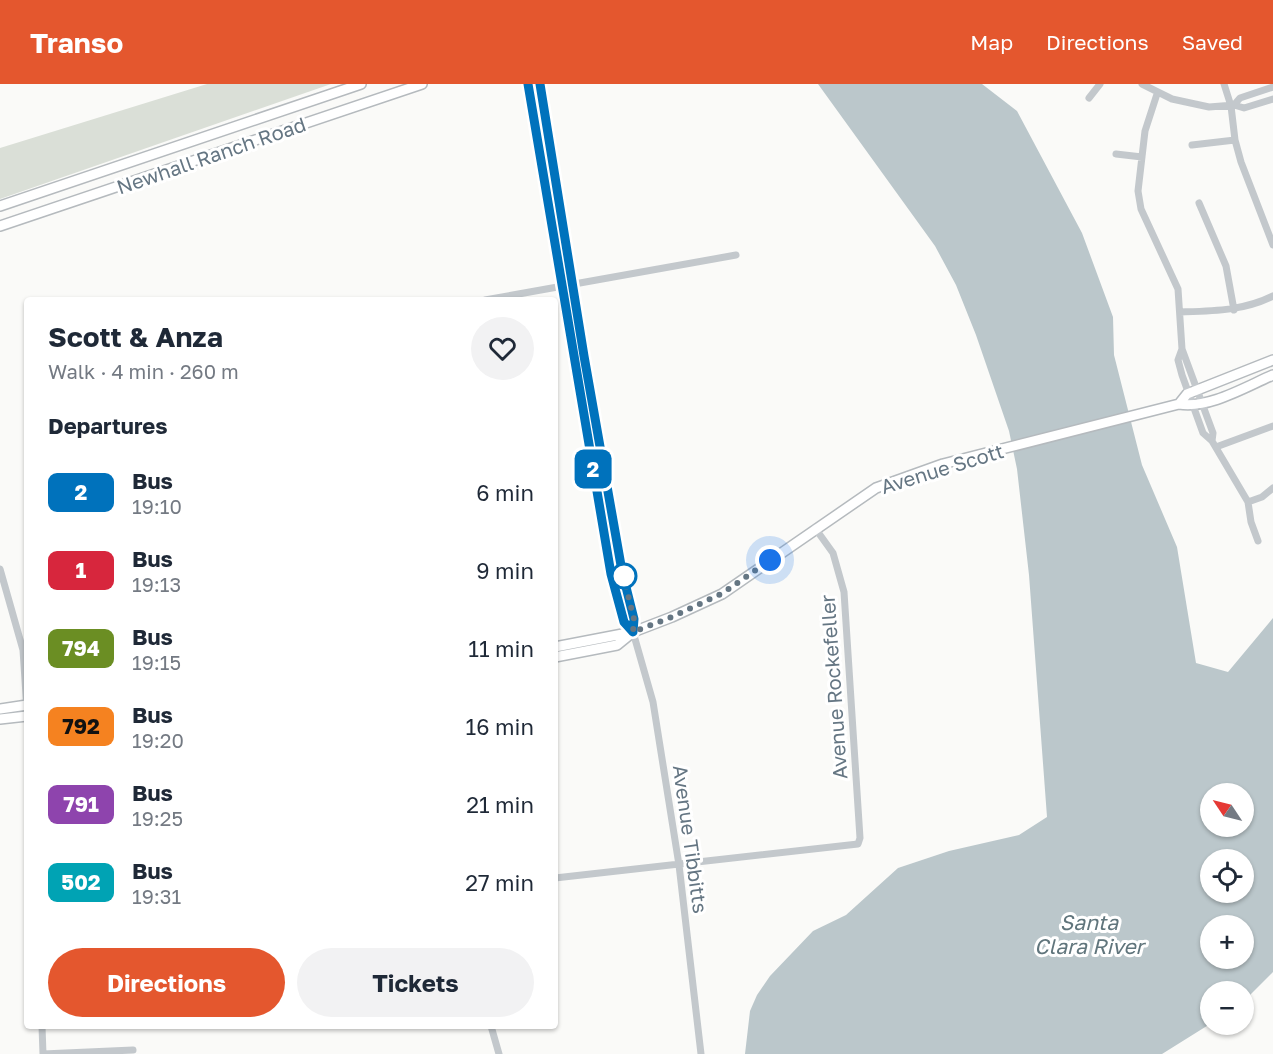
<!DOCTYPE html>
<html lang="en">
<head>
<meta charset="utf-8">
<style>
  body { margin:0; font-family:"Golos Text",sans-serif; background:#f2f2f3; color:#1f2937; height:100vh; display:flex; flex-direction:column; font-size:22px; white-space:nowrap }
  * { box-sizing:border-box; margin:0 }
  p { font-size:20px; color:#747a83 }
  .icon { flex:none; width:33px; height:33px; fill:none; stroke:currentColor; stroke-width:2; stroke-linecap:round; stroke-linejoin:round }
  .map { position:relative; flex:1; overflow:hidden }
  .panel { position:absolute; left:24px; top:213px; width:534px; height:732px; display:flex; flex-direction:column; background:#fff; border-radius:6px; box-shadow:0 2px 4px #0004 }
  .panel>* { flex:none }
  .badge { padding:0 12px; border-radius:9px; font-size:21px; line-height:39px }
  .needle { width:39px; rotate:305deg }
  .controls { position:absolute; left:1200px; top:699px; display:grid; gap:12px }
  .controls a { display:grid; place-items:center; width:54px; height:54px; border-radius:50%; background:#fff; box-shadow:0 2px 4px #0004; font-size:30px }
  .you { position:absolute; width:30px; height:30px; margin:-15px; border:4px solid #fff; border-radius:50%; background:#1a73e8; box-shadow:0 0 0 9px #1a73e833 }
  .map>.badge { position:absolute; translate:-50% -50%; box-shadow:0 0 0 3px #fff }
  h2 { padding:0 24px; font-size:22px; line-height:54px }
  .round { display:grid; place-items:center; flex:none; width:63px; height:63px; border-radius:32px; background:#f2f2f3 }
  .summary { display:flex; align-items:center; justify-content:space-between; height:102px; padding:0 24px }
  h1 { font-size:28px; font-weight:700; line-height:45px }
  .primary-button { display:flex; gap:12px; margin-top:auto; padding:12px 24px }
  .primary-button a { flex:1; height:69px; border-radius:36px; background:#e4572e; color:#fff; font-size:24px; font-weight:700; line-height:69px; text-align:center }
  .primary-button a+a { background:#f2f2f3; color:#1f2937 }
  ul { padding:0; list-style:none }
  li { display:flex; align-items:center; gap:18px; height:78px; padding:0 24px }
  li div { flex:1 }
  li b { display:block; font-size:22px }
  li em { font-style:normal }
  li .badge { min-width:66px; font-weight:700; text-align:center }
  header { display:flex; align-items:center; gap:36px; box-sizing:border-box; height:84px; padding:0 30px; background:#e4572e; color:#fff }
  header strong { font-size:28px }
  nav { display:flex; gap:33px; margin-inline-start:auto; font-size:21px }
  .map>svg:first-child { display:block }
</style>
</head>
<body>
<header>
<strong>Transo</strong>
<nav><a>Map</a><a>Directions</a><a>Saved</a></nav>
</header>
<div class="map">
<svg width="1273" height="970" viewBox="0 0 1273 970">
  <rect width="100%" height="100%" fill="#fafaf8"/>
  <path fill="#dadfd7" d="M 207,0 L 331,0 L 0,115 L 0,64 Z"/>
  <path fill="#bbc7cb" fill-rule="evenodd" d="M 818,0 L 982,0 L 1017,27 L 1082,149 L 1113,233 L 1114,271 L 1142,381 L 1177,463 L 1196,579 L 1228,588 L 1273,534 L 1273,888 L 1244,917 L 1244,908 L 1210,908 L 1210,940 L 1162,970 L 745,970 L 750,927 L 757,911 L 770,892 L 813,847 L 846,831 L 898,784 L 949,767 L 1019,751 L 1047,733 L 1029,491 L 1017,385 L 1009,347 L 976,251 L 956,201 L 935,162 ZM 1210,710 L 1244,710 L 1244,742 L 1210,742 ZM 1210,776 L 1244,776 L 1244,808 L 1210,808 ZM 1210,842 L 1244,842 L 1244,874 L 1210,874 Z"/>
  <g fill="none" stroke-linecap="round" stroke-linejoin="round">
    <defs>
      <path id="major" d="M 0,122 L 361,0
        M 0,142 L 422,0
        M 1179,320 L 1187,310 L 1273,276
        M 555,563 L 633,548 L 672,533 L 722,510 L 876,404 L 943,380 L 1179,320 C 1209,325 1245,303 1273,291
        M 555,573 L 617,561 L 633,548
        M 0,625 L 27,621
        M 0,635 L 27,632"/>
    </defs>
    <use href="#major" stroke="#b5babe" stroke-width="12"/>
    <path stroke="#c3c8cc" stroke-width="7" d="M 528,0 L 611,490 L 624,538 L 633,548 L 653,618 L 679,781 L 701,970
      M 540,0 L 584,272 L 622,487 L 634,535 L 633,548
      M 1142,0 L 1172,15 L 1209,23 L 1234,21 L 1244,24 L 1273,15
      M 1224,0 L 1231,22 L 1235,56 L 1241,78 L 1273,161
      M 1157,10 L 1145,47 L 1138,107 L 1141,125 L 1178,205 L 1182,265 L 1178,276 L 1182,291 L 1203,349 L 1212,357 L 1213,349 L 1182,265
      M 1089,14 L 1100,0
      M 1234,21 L 1240,14 L 1273,3
      M 1192,61 L 1235,56
      M 1116,70 L 1142,73
      M 1199,119 L 1226,182 L 1234,226
      M 485,216 L 736,171
      M 1180,228 C 1213,227 1243,227 1273,212
      M 1212,357 L 1248,418 L 1251,438 L 1258,457
      M 1216,363 L 1273,342
      M 1248,418 L 1262,413 L 1273,404
      M 0,485 L 23,566 L 27,626
      M 555,794 L 858,760 L 860,754 L 844,508 L 833,469 L 815,444
      M 42,942 L 43,970
      M 491,942 L 499,970
      M 43,970 L 133,966"/>
    <use href="#major" stroke="#fff" stroke-width="9"/>
  </g>
  <g fill="none" stroke-linecap="round" stroke-linejoin="round">
    <defs>
      <path id="line" d="M 528,0 L 611,490 L 624,538 L 633,548 L 634,535 L 622,487 L 584,272 L 540,0"/>
    </defs>
    <use href="#line" stroke="#fff" stroke-width="14"/>
    <use href="#line" stroke="#0072bc" stroke-width="9"/>
    <path stroke="#657683" stroke-width="6" stroke-dasharray="0 10.8" d="M 624,492 L 622,487 L 634,535 L 633,548 L 672,533 L 723,509 L 770,476"/>
  </g>
  <circle fill="#fff" stroke="#0072bc" stroke-width="3" cx="624" cy="492" r="12"/>
  <g text-anchor="middle" dominant-baseline="central" stroke-width="6" stroke-linejoin="round" paint-order="stroke">
    <g font-size="20" fill="#657683" stroke="#fff">
      <text transform="translate(211 71) rotate(-19)">Newhall Ranch Road</text>
      <text transform="translate(942 384) rotate(-17)">Avenue Scott</text>
      <text transform="translate(833 603) rotate(-94)">Avenue Rockefeller</text>
      <text transform="translate(691 755) rotate(82)">Avenue Tibbitts</text>
    </g>
    <g font-size="21" font-style="italic" fill="#60757c" stroke="#fff">
      <text x="1089" y="838">Santa<tspan x="1089" dy="24">Clara River</tspan></text>
    </g>
  </g>
</svg>
<div class="controls">
<a><svg class="needle" viewBox="-14 -14 28 28"><path d="M0-13l5 13h-10z" fill="#e53935"/><path d="M0 13l5-13h-10z" fill="#747a83"/></svg></a>
<a><svg class="icon" aria-label="locate" viewBox="0 0 24 24"><circle cx="12" cy="12" r="6"/><path d="M12 2v4M12 18v4M2 12h4M18 12h4"/></svg></a>
<a>+</a>
<a>−</a>
</div>
<div class="you" style="left:770px;top:476px"></div>
<b class="badge" style="left:593px;top:385px;background:#0072bc;color:#fff">2</b>
<section class="panel">
<div class="summary"><div><h1>Scott &amp; Anza</h1><p>Walk · 4 min · 260 m</p></div><a class="round"><svg class="icon" aria-label="heart" viewBox="0 0 24 24"><path d="M12 20l-8-8c-3-5 5-10 8-4 3-6 11-1 8 4z"/></svg></a></div>
<h2>Departures</h2>
<ul>
<li><span class="badge" style="background:#0072bc;color:#fff">2</span><div><b>Bus</b><p>19:10</p></div><em>6 min</em></li>
<li><span class="badge" style="background:#d7263d;color:#fff">1</span><div><b>Bus</b><p>19:13</p></div><em>9 min</em></li>
<li><span class="badge" style="background:#6b8e23;color:#fff">794</span><div><b>Bus</b><p>19:15</p></div><em>11 min</em></li>
<li><span class="badge" style="background:#f58220;color:#111">792</span><div><b>Bus</b><p>19:20</p></div><em>16 min</em></li>
<li><span class="badge" style="background:#8e44ad;color:#fff">791</span><div><b>Bus</b><p>19:25</p></div><em>21 min</em></li>
<li><span class="badge" style="background:#00a3b4;color:#fff">502</span><div><b>Bus</b><p>19:31</p></div><em>27 min</em></li>
</ul>
<div class="primary-button"><a>Directions</a><a>Tickets</a></div>
</section>
</div>
</body>
</html>
